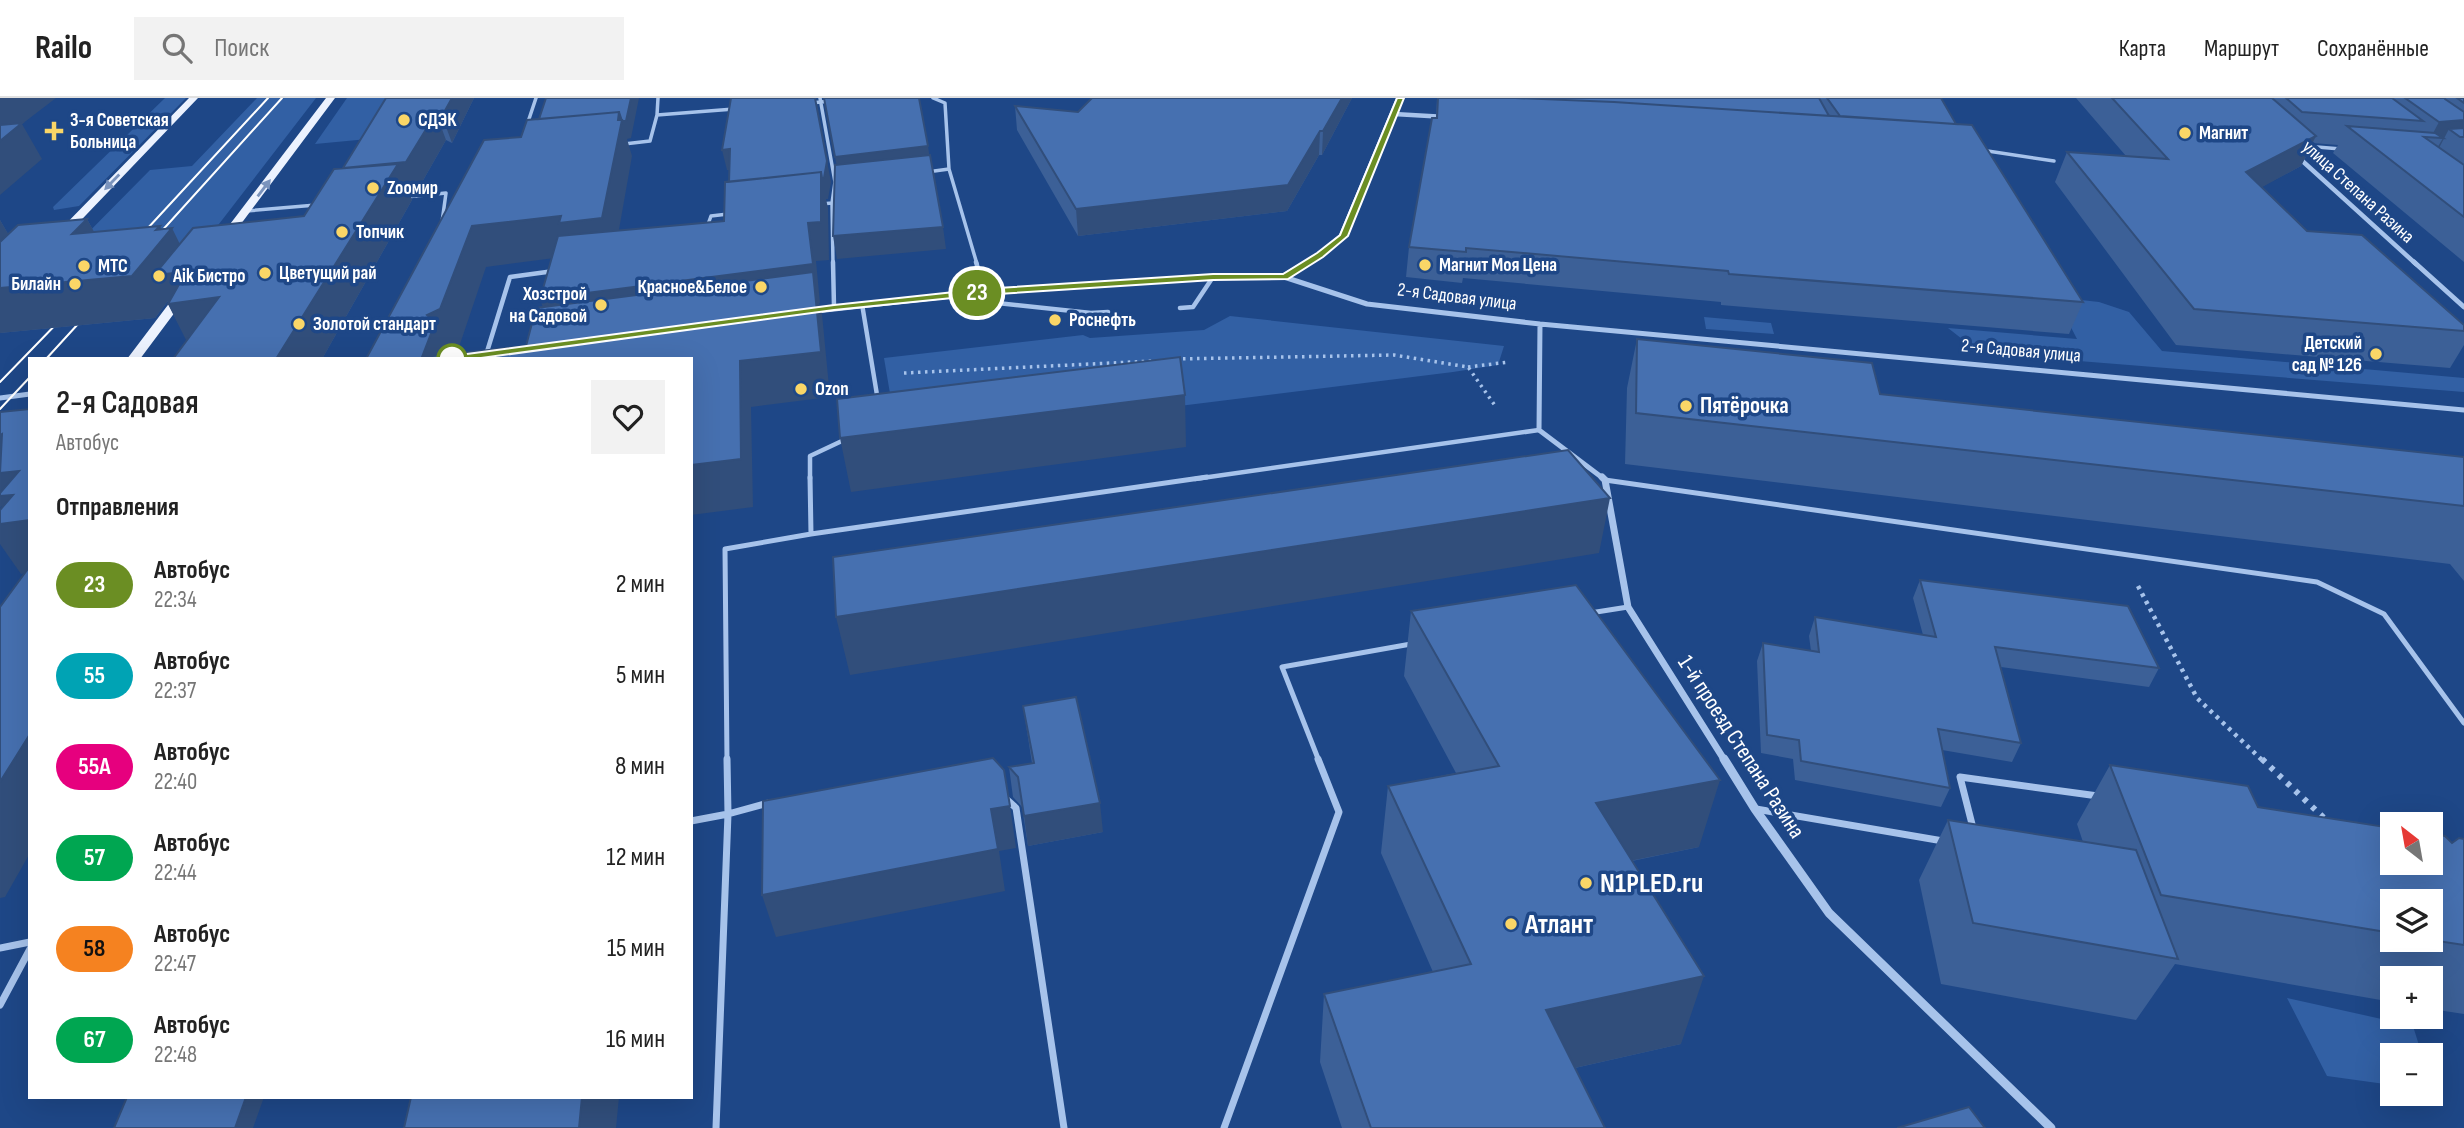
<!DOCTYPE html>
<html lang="ru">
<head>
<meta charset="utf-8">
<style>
  body { margin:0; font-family:"Sofia Sans Condensed",sans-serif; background:#f2f2f2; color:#222; height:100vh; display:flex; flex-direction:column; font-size:26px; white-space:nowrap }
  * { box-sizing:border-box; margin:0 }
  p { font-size:23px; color:#767676 }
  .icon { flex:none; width:38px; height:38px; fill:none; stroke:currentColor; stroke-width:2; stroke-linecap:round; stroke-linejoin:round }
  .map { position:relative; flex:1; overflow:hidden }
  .side { position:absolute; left:28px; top:259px; width:665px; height:742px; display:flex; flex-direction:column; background:#fff; border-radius:0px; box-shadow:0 7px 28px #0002 }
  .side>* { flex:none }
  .badge { padding:0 14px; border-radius:23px; font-size:24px; line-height:46px }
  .needle { width:46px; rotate:329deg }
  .tools { position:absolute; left:2380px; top:714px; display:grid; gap:14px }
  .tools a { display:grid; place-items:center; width:63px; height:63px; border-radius:0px; background:#fff; box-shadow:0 7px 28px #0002; font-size:35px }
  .map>.badge { position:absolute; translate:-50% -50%; box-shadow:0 0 0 4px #fff }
  h2 { padding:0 28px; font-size:26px; line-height:63px }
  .round { display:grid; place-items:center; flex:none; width:74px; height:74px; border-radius:0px; background:#f2f2f2 }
  .overview { display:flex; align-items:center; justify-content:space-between; height:119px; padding:0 28px }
  h1 { font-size:33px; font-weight:600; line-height:52px }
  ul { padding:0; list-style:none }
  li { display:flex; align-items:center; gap:21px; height:91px; padding:0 28px }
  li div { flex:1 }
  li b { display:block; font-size:26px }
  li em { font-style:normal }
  li .badge { min-width:77px; font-weight:700; text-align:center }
  header { display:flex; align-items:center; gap:42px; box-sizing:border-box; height:98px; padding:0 35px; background:#fff; border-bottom:2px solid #e0e0e0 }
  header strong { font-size:33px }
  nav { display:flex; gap:38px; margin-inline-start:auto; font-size:24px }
  .search { width:490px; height:63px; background:#f2f2f2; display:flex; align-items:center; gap:18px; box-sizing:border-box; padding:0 24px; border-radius:0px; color:#767676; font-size:26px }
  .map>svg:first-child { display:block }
</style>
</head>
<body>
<header>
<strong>Railo</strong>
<div class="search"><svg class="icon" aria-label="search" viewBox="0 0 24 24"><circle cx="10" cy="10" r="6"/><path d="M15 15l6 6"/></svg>Поиск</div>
<nav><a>Карта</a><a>Маршрут</a><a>Сохранённые</a></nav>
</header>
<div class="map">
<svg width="2464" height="1030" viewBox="0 0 2464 1030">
  <rect width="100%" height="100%" fill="#1e4787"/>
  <path fill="#3260a4" d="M 165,0 L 186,0 L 79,108 L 54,112 L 53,109 Z
    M 257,0 L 316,0 L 192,161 L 72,151 L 150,72 L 192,68 Z
    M 347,0 L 392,0 L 368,41 L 315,46 Z
    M 2072,201 L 2099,204 L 2129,214 L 2162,253 L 2464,280 L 2464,294 L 1980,255 L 1948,230 L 2077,241 L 2058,204 Z
    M 1230,218 L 1504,248 L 1498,267 L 1453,274 L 898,343 L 884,260 L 1083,237 L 1090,240 L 1204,232 Z
    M 1704,219 L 1771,225 L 1774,236 L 1706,231 Z
    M 2287,900 L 2413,928 L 2422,957 L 2392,957 L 2392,987 L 2327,978 Z"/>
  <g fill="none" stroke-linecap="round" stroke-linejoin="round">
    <path stroke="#a7c3eb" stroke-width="3.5" stroke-dasharray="2.5 4.5" stroke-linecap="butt" d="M 1176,261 L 1394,257 L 1468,269 L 1496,309
      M 1468,269 L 1509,264
      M 904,275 L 1153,263"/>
    <path stroke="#a7c3eb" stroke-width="4.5" stroke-dasharray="3.5 5" stroke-linecap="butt" d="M 2138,488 L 2197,600 L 2263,663"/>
    <path stroke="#a7c3eb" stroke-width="6" stroke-dasharray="4.5 7" stroke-linecap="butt" d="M 2262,661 L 2325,721"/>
    <path stroke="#a7c3eb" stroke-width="3.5" d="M 820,0 L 835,84 L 832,105 L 833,166
      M 933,0 L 945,5 L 949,71 L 977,166
      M 810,5 L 832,3
      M 657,17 L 734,11
      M 527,27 L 536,0
      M 624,46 L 650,43 L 657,17 L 658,0
      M 2305,48 L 2341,51
      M 1981,52 L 2054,63
      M 927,74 L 949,71
      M 406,99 L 446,95 L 442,124
      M 821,106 L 832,105
      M 246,113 L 316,107
      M 707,129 L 711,118 L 728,116"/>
    <path stroke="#a7c3eb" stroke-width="4.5" d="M 833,164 L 834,209
      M 976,164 L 988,204 L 1091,215 L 1108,214
      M 862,206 L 878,303
      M 1180,210 L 1193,209 L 1213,179
      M 486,257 L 510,179 L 554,173
      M 810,381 L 810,358 L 844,342
      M 1195,381 L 1539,332"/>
    <path stroke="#a7c3eb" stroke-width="5" d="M 810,379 L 811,436 L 1207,379
      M 1605,382 L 2317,484 L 2384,516 L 2464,625
      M 1590,515 L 1628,509
      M 727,663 L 725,451 L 811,436
      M 1319,663 L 1282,569 L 1411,546"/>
    <path stroke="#a7c3eb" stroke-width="7" d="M 727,661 L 728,716 L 768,705
      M 1004,699 L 1016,710 L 1064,1030
      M 1756,711 L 1943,743
      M 691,723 L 728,716 L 716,1030
      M 1973,730 L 1960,679 L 2098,698
      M 0,850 L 30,844
      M 0,907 L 30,851
      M 1224,1030 L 1339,714 L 1318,661"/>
    <path stroke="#a7c3eb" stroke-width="4.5" d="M 1394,16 L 1446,19
      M 2298,59 L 2416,166"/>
    <path stroke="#a7c3eb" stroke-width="5" d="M 2414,164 L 2464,209
      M 1284,179 L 1367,206 L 1540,226 L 2464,312
      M 1540,226 L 1539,332 L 1604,381
      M 0,300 L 30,296"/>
    <path stroke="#a7c3eb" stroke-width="7" d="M 1602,379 L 1605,382 L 1628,509 L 1725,663"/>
    <path stroke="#a7c3eb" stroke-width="9" d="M 1724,661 L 1755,711 L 1829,815 L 2051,1030"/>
    <path fill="#d3e1f8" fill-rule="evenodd" d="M 1396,0 L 1404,0 L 1347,138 L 1323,159 L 1287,181 L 1213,182 L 982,197 L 803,217 L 798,214 L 803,211 L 982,191 L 1213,176 L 1282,176 L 1317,155 L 1339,137 Z"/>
    <path fill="#ecf2fe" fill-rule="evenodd" d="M 189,0 L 198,0 L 64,140 L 56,140 L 56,136 Z
      M 326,0 L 335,0 L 226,146 L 218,146 L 218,142 Z
      M 184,190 L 190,194 L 140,261 L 127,261 L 180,191 Z"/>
    <path stroke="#fff" stroke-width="2" d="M 135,144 L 268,0
      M 150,146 L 282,0
      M 46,261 L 89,214
      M 0,284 L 65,217
      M 0,311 L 30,279"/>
  </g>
  <path fill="#3c6097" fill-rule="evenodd" d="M 386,0 L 474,0 L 452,45 L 446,42 L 417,93 L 409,94 L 412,102 L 322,261 L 173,261 L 187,242 L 168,206 L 168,203 L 155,220 L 0,235 L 0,122 L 8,136 L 87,121 L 94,134 L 172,130 L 180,146 L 304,118 L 343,71 Z
    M 1352,0 L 1322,57 L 1319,57 L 1287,113 L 1078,138 L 1017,32 L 1015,8 L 1078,14 Z
    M 1437,0 L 1941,0 L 1956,26 L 2083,204 L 2069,236 L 1721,207 L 1721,204 L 1463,180 L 1462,185 L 1406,179 L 1409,149 L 1436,20 Z
    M 2076,0 L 2464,0 L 2464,164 L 2333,55 L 2338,47 L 2313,45 L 2301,68 L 2261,89 L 2307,133 L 2464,227 L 2464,247 L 2450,270 L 2176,247 L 2055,84 L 2067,54 L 2126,58 Z
    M 1637,241 L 1880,296 L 2464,359 L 2464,483 L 2450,466 L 1625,366 L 1627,290 Z
    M 1920,482 L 2159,570 L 2149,589 L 2001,569 L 2021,645 L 2012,664 L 1942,652 L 1950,690 L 1941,709 L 1795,682 L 1793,661 L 1761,655 L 1757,563 L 1763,545 L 1811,553 L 1809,538 L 1815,519 L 1923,537 L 1913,500 Z
    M 1411,513 L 1699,749 L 1632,763 L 1681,946 L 1575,970 L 1605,1030 L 1342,1030 L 1320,964 L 1324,896 L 1433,874 L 1381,755 L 1388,688 L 1456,675 L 1404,578 Z
    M 1023,608 L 1103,734 L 1028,748 L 1022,709 L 1013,699 L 1009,669 L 1032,665 Z
    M 2110,667 L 2258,709 L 2452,745 L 2464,741 L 2464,916 L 2431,911 L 2431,880 L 2392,880 L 2392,904 L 2175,866 L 2136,922 L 1941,886 L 1919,782 L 1948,722 L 2083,744 L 2077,726 ZM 2392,803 L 2431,842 L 2392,842 Z"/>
  <path fill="#314e7b" d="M 0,0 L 56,0 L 22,26 L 42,61 L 0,97 Z
    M 452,0 L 474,0 L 452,45 L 442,18 Z
    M 631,0 L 639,0 L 631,40 L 627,41 L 632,58 L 614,160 L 570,158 L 486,169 L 457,255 L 422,259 L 427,217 L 472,128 L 618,22 L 619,14 Z
    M 815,0 L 831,84 L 828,101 L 826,101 L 828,110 L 829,162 L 816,163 L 820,205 L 819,205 L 822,216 L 830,299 L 751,309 L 753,409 L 691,417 L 691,367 L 554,241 L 540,201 L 813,166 L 734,111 Z
    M 1342,0 L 1352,0 L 1322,57 L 1323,33 Z
    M 436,15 L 446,42 L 417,93 L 409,94 L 412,102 L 322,261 L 276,261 L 355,99 Z
    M 2464,22 L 2464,38 L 2449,31 L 2438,52 L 2436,52 L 2443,40 L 2431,39 L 2439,24 Z
    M 1320,33 L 1319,57 L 1287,113 L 1078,138 L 1076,111 Z
    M 2316,38 L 2301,68 L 2231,106 L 2246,74 Z
    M 928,48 L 931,69 L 839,79 L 835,59 Z
    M 730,51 L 734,72 L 727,72 L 722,52 Z
    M 87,121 L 109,161 L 72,136 Z
    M 0,122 L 13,144 L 0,188 Z
    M 160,128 L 165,138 L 172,130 L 192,171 L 219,199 L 189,248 L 168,206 L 169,206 L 168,203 L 155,220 L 0,235 L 0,190 L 156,132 Z
    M 943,129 L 946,151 L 837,161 L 833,138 Z
    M 1185,297 L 1186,349 L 851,394 L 840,340 Z
    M 2,336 L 30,379 L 30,474 L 21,476 L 0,446 L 0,426 L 12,424 L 2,408 L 0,410 L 0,337 Z
    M 1610,400 L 1599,455 L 850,577 L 836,519 Z
    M 30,636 L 30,755 L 5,799 L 0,800 L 0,684 Z
    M 1720,682 L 1699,749 L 1580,773 L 1596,705 Z
    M 1100,705 L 1103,734 L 1028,748 L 1024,718 Z
    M 1010,708 L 1016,750 L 999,753 L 1005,793 L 776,839 L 762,797 L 991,711 Z
    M 1704,878 L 1681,946 L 1530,980 L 1546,912 Z
    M 246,999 L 264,999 L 253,1030 L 235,1030 Z
    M 582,999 L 619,999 L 616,1030 L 579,1030 Z"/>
  <path fill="#4670b0" stroke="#314e7b" stroke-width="2" d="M 386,0 L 452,0 L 442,18 L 436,15 L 406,64 L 343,70 Z
    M 546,0 L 631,0 L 626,23 L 622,23 L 619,14 L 539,21 Z
    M 731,0 L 815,0 L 827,63 L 824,80 L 822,80 L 821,74 L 729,84 L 730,51 L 722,52 Z
    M 824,0 L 919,0 L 928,48 L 835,59 Z
    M 1092,0 L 1342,0 L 1323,33 L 1320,33 L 1288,87 L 1076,111 L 1015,8 L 1078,14 Z
    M 1438,0 L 1515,0 L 1614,4 L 1972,27 L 2083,204 L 1729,176 L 1728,173 L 1466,150 L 1466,154 L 1409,149 L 1432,20 L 1437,20 Z
    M 1515,0 L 1819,0 L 1829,18 L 1614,4 Z
    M 1827,0 L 1941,0 L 1956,26 L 1840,18 Z
    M 2112,0 L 2272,0 L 2316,38 L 2246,74 L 2307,133 L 2362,137 L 2464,227 L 2464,233 L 2194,211 L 2067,54 L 2168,61 Z
    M 2286,0 L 2392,0 L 2423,23 L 2302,14 Z
    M 2405,0 L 2445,0 L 2445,1 L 2464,14 L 2464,22 L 2439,24 Z
    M 2457,0 L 2464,0 L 2464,5 Z
    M 619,14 L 618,22 L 622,22 L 602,120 L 559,125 L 561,118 L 472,128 L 440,211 L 427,217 L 430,220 L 437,220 L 422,259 L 526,248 L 536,210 L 813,174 L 821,254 L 740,263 L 741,361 L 691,367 L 691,261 L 366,261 L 484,42 L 521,39 L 527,22 Z
    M 22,25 L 0,43 L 0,27 Z
    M 2347,28 L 2435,35 L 2443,40 L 2424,39 L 2464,67 L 2464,119 Z
    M 2464,30 L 2464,39 L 2460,39 L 2449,31 Z
    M 930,57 L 943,129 L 833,138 L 835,67 Z
    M 398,66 L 276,261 L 173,261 L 219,199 L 168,206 L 186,174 L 154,177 L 193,130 L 304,118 L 334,71 Z
    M 821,74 L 821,124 L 808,125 L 813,166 L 540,201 L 558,138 L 724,123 L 725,84 Z
    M 87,121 L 72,136 L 160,128 L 156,132 L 172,130 L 132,178 L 0,190 L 0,144 L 18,127 Z
    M 1637,241 L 1872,265 L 1880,296 L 2464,359 L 2464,408 L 1636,315 Z
    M 1180,259 L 1185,297 L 840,340 L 837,301 Z
    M 30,311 L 30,422 L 0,426 L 0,412 L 13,397 L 0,398 L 0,395 L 19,373 L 0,375 L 2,336 L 0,337 L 0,314 Z
    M 1568,352 L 1610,400 L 836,519 L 833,459 Z
    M 30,468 L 30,636 L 0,684 L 0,509 Z
    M 1920,482 L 2128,508 L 2159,570 L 1995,549 L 2021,645 L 1938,631 L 1950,690 L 1801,663 L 1799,642 L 1767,637 L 1763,545 L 1819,554 L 1815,519 L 1936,539 Z
    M 1576,487 L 1720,682 L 1596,705 L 1704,878 L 1546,912 L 1605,1030 L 1371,1030 L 1324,896 L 1471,866 L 1388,688 L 1499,668 L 1411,513 Z
    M 1076,599 L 1100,705 L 1024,718 L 1018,679 L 1009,669 L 1034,665 L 1023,608 Z
    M 993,660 L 1004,672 L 1010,708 L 991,711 L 998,751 L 762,797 L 763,703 Z
    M 2110,667 L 2248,688 L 2258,709 L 2392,730 L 2392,765 L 2431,765 L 2431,735 L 2445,738 L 2452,745 L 2459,740 L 2464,741 L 2464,847 L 2431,842 L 2431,803 L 2392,803 L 2392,835 L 2161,797 Z
    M 1948,722 L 2136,752 L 2178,861 L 1973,825 Z
    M 127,999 L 246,999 L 235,1030 L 114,1030 Z
    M 411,999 L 582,999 L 579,1030 L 404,1030 Z
    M 1969,1009 L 1985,1030 L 1897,1030 Z"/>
  <defs><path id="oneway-solid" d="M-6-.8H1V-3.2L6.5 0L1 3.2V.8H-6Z" transform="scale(1.75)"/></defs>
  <g fill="#7b94bd">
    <use href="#oneway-solid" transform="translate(112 84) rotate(134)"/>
    <use href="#oneway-solid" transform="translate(264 90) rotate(-53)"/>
  </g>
  <path fill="#6b8e23" stroke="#fff" stroke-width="2" d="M 1397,0 L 1404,0 L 1348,138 L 1323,159 L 1288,181 L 1213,182 L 982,197 L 834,212 L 452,264 L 447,261 L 452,258 L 834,207 L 982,191 L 1213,176 L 1283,176 L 1317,155 L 1340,137 Z"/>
  <g fill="#fad667" stroke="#1e4787" stroke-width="2.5">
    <circle cx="404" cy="22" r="7"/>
    <path d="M50.5 22.5h7v7h7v7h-7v7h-7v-7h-7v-7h7z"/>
    <circle cx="2185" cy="35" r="7"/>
    <circle cx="373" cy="90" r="7"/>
    <circle cx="342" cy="134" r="7"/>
    <circle cx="1425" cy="167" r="7"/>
    <circle cx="84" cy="168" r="7"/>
    <circle cx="265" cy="175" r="7"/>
    <circle cx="159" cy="178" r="7"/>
    <circle cx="75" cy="186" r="7"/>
    <circle cx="761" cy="189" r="7"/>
    <circle cx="601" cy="207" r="7"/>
    <circle cx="1055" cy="222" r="7"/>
    <circle cx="299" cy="226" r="7"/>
    <circle cx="2376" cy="256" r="7"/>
    <circle cx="801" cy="291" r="7"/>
    <circle cx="1686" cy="308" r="7"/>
    <circle cx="1586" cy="785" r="7"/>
    <circle cx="1511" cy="826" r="7"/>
  </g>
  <circle fill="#fff" stroke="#6b8e23" stroke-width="3.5" cx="452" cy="261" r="14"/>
  <g text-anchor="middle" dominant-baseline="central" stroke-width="7" stroke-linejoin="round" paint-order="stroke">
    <g font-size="19" font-weight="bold" fill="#fff" stroke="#1e4787" text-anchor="start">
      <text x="70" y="22">3-я Советская<tspan x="70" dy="22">Больница</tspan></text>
      <text x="418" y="22">СДЭК</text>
      <text x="2199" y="35">Магнит</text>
      <text x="387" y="90">Zooмир</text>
      <text x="356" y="134">Топчик</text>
      <text x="1439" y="167">Магнит Моя Цена</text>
      <text x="98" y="168">МТС</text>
      <text x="279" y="175">Цветущий рай</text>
      <text x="173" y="178">Aik Бистро</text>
      <text x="61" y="186" text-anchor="end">Билайн</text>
      <text x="747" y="189" text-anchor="end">Красное&amp;Белое</text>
      <text x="587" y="196" text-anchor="end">Хозстрой<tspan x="587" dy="22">на Садовой</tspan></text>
      <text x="1069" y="222">Роснефть</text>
      <text x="313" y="226">Золотой стандарт</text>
      <text x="2362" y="245" text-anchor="end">Детский<tspan x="2362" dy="22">сад № 126</tspan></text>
      <text x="815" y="291">Ozon</text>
    </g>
    <g font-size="19" fill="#fff" stroke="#1e4787">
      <text transform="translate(2358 94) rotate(42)">улица Степана Разина</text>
      <text transform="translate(1457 199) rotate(7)">2-я Садовая улица</text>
      <text transform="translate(2021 253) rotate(5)">2-я Садовая улица</text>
    </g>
    <g font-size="23" font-weight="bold" fill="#fff" stroke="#1e4787" text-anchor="start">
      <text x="1700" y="308">Пятёрочка</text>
    </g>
    <g font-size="23" fill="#fff" stroke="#1e4787">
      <text transform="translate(1741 649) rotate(57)">1-й проезд Степана Разина</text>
    </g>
    <g font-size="28" font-weight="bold" fill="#fff" stroke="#1e4787" text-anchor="start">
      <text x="1600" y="785">N1PLED.ru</text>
      <text x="1525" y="826">Атлант</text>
    </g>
  </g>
</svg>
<div class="tools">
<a><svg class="needle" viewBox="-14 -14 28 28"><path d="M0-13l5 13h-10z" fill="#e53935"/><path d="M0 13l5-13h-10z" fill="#767676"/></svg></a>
<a><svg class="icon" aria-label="layers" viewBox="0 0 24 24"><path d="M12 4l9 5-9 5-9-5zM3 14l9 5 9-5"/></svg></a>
<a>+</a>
<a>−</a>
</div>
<b class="badge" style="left:977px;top:195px;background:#6b8e23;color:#fff">23</b>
<section class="side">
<div class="overview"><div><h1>2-я Садовая</h1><p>Автобус</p></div><a class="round"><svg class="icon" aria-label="heart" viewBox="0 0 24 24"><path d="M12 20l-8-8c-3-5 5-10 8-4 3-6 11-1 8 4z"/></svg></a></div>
<h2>Отправления</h2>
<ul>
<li><span class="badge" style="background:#6b8e23;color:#fff">23</span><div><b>Автобус</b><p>22:34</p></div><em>2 мин</em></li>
<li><span class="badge" style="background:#00a3b4;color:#fff">55</span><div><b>Автобус</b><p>22:37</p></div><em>5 мин</em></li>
<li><span class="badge" style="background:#e6007e;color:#fff">55А</span><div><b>Автобус</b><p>22:40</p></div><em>8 мин</em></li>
<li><span class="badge" style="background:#00a651;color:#fff">57</span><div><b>Автобус</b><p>22:44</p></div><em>12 мин</em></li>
<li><span class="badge" style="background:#f58220;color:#111">58</span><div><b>Автобус</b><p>22:47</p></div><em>15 мин</em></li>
<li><span class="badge" style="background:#00a651;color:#fff">67</span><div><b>Автобус</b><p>22:48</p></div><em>16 мин</em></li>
</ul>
</section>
</div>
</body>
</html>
